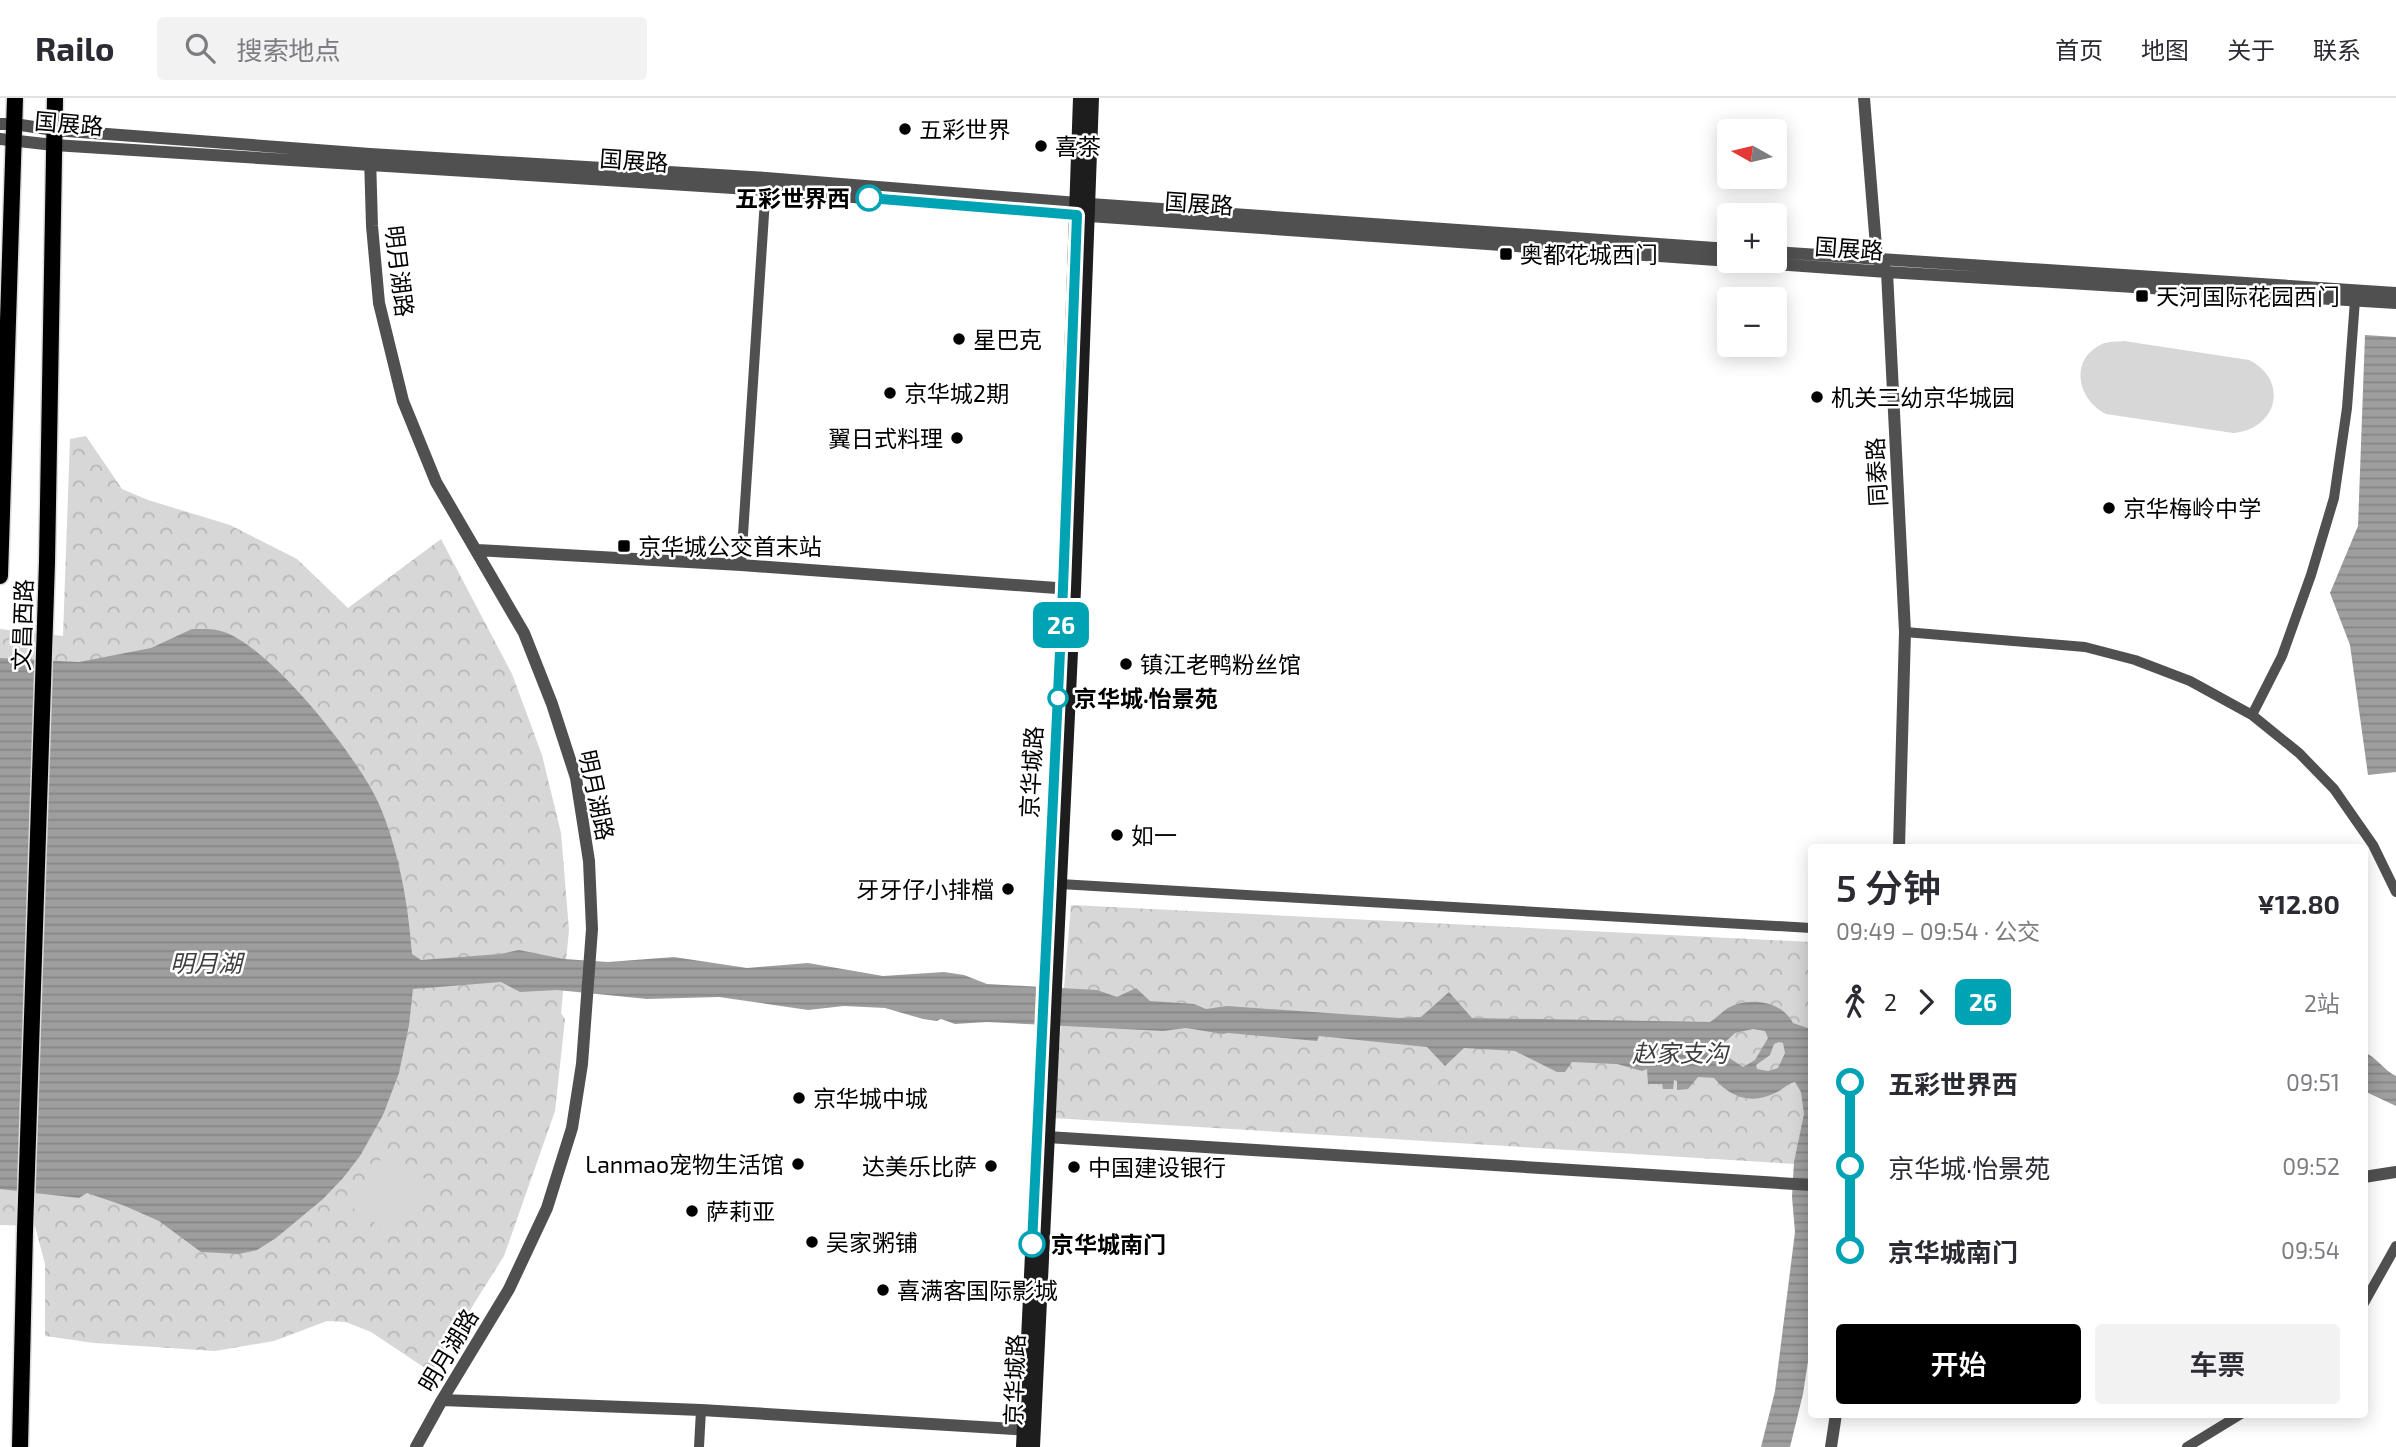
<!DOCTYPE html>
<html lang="zh">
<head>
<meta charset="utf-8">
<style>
  body { margin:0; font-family:"Exo 2","Noto Sans SC",sans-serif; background:#f2f2f3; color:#2b2b33; height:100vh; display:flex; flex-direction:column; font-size:26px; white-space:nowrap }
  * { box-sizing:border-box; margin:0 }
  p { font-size:23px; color:#7c7c81 }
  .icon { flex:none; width:38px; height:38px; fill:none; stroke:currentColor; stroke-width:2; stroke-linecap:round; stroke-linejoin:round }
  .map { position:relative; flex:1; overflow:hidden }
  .sheet { position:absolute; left:1808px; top:746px; width:560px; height:574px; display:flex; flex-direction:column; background:#fff; border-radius:7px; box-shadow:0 4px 18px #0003 }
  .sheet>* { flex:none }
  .badge { padding:0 14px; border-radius:10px; font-size:24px; line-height:46px }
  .needle { width:46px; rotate:278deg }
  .buttons { position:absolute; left:1717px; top:21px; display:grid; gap:14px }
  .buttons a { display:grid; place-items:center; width:70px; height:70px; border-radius:7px; background:#fff; box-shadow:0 4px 18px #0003; font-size:35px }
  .map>.badge { position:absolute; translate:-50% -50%; box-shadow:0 0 0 4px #fff }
  .legs { display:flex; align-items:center; gap:10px; height:77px; padding:0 28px; font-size:23px }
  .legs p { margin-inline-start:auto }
  .head { display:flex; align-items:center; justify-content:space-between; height:119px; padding:0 28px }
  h1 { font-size:38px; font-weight:600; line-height:52px }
  .primary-button { display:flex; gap:14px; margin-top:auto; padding:14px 28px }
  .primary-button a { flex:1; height:80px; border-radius:7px; background:#000; color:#fff; font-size:28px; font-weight:600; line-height:80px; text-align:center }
  .primary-button a+a { background:#f2f2f3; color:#2b2b33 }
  ul { padding:0 28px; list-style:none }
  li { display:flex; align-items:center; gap:24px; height:84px; font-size:26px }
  li i { display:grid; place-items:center; width:10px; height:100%; margin:0 9px; background:currentColor }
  li i::after { content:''; width:18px; height:18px; margin:-9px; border:5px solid; border-radius:50%; background:#fff }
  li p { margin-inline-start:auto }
  li:first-child i { background:linear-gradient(#0000 50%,currentColor 0) }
  li:last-child i { background:linear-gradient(currentColor 50%,#0000 0) }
  header { display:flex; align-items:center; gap:42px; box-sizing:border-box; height:98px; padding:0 35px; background:#fff; border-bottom:2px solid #e1e1e2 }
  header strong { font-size:33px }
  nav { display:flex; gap:38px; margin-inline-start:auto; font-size:24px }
  .search { width:490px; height:63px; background:#f2f2f3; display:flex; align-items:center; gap:18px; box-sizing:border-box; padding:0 24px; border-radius:7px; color:#7c7c81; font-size:26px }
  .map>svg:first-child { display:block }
</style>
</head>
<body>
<header>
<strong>Railo</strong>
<div class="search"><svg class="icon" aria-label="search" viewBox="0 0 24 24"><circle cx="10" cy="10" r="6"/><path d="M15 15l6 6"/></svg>搜索地点</div>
<nav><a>首页</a><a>地图</a><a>关于</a><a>联系</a></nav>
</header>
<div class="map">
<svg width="2396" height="1349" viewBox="0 0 2396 1349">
  <defs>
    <pattern id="park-crowns" width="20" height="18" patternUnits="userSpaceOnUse" patternTransform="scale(1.75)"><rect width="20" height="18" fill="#d7d7d7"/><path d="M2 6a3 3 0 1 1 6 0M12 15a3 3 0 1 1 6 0" fill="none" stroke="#b7b7b7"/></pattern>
    <pattern id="water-rules" width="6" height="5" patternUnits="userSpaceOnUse" patternTransform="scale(1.75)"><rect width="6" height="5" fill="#9e9e9e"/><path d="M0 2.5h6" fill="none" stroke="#868686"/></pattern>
  </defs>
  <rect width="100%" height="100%" fill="#fff"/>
  <path fill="url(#park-crowns)" d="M 86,338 L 122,391 L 148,402 L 230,427 L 297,461 L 348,510 L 441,441 L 512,576 L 542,657 L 561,735 L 569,832 L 561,915 L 565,921 L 555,1013 L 504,1158 L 431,1274 L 371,1234 L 346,1224 L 327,1223 L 274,1243 L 215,1253 L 94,1245 L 45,1238 L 45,1166 L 35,1128 L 0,1127 L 0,531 L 63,538 L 70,341 Z
    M 1071,807 L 1811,844 L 1811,1067 L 1053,1020 Z"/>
  <path fill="#d7d7d7" d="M 2124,243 L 2249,262 C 2290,282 2277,332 2233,335 L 2106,316 C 2078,302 2068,262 2102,246 C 2108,243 2117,244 2124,243 Z
    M 386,1054 L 428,1083 L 391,1135 L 348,1107 Z"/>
  <path fill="url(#water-rules)" fill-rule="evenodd" d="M 2365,237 L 2396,239 L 2396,674 L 2368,677 L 2350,547 L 2330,495 L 2358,428 Z
    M 192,531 C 202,531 214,530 224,534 C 271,550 358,659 379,706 C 399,753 408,804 412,856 L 421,862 L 500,856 L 519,852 L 564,861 L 608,864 L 674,859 L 747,870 L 808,865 L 883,878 L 944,874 L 964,877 L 987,886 L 1097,892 L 1117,899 L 1136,890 L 1150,903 L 1194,906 L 1206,911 L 1227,908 L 1399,920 L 1421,919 L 1449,894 L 1472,920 L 1710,924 C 1716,920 1722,914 1728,910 C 1749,898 1782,903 1793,925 L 1811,931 L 1811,1244 L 1803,1296 L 1790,1349 L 1761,1349 L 1775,1293 L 1795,1134 L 1792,1099 L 1794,1064 L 1804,1016 L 1801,994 L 1795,984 C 1786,986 1783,992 1775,995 C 1751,1007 1730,999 1714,980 L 1698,979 L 1688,991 L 1677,992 L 1677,983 L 1674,982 L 1673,991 L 1663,991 L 1662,986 L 1648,986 L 1647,971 L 1642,973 L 1617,966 L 1572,964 L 1565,974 L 1557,974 L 1515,953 L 1464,950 L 1445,968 L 1427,949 L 1319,938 L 1317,943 L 1228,935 L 1223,936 L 1186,930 L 1163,933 L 987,924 L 955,926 L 941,921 L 937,923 L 923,921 L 885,910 L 844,908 L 808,912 L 719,899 L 647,901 L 557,892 L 520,894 L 501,884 L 413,891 L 409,927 L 399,975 L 383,1017 L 360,1058 L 343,1080 L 323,1101 L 276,1140 L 257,1152 L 239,1156 L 201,1154 L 159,1123 L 125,1108 L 87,1095 L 79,1100 L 0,1091 L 0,560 L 79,564 L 151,550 ZM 1753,931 L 1765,933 L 1768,940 L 1755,962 L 1743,969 L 1728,959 L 1723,946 L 1735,935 ZM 1779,944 L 1783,945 L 1785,955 L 1778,970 L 1768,973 L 1757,971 L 1756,967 L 1770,957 L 1774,946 Z
    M 2364,954 C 2378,960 2383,972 2396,978 L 2396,1008 L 2364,993 Z"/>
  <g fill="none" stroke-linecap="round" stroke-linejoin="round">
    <defs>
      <path id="primary" d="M 0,478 L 15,0
        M 20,1349 L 25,1132 L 47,464 L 55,0"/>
    </defs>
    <use href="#primary" stroke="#dbdbdb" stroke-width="19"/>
    <path stroke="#505050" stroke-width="10" d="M 741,467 L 766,86
      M 1905,534 L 2085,549 L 2135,562 L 2190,583 L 2252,617 L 2299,655 L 2334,691 L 2373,747 L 2396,794
      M 2252,617 L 2282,558 L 2311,477 L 2334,400 L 2347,310 L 2355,202
      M 1060,786 L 1811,830
      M 2364,1205 L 2396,1148
      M 699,1349 L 701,1312
      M 2187,1349 L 2241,1316"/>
    <path stroke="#505050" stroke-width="12" d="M 1864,0 L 1877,161 L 1887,174 L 1905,534 L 1899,749
      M 0,26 L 14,26 L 54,32 L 370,56 L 766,80 L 1090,106 L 1729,151
      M 0,41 L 54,47 L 765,92 L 1089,118 L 1887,174 L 2396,205
      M 370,59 L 372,128 L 379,205 L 403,303 L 436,384 L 524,535 L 552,606 L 576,680 L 589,763 L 592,831 L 582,966 L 572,1030 L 547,1110 L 509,1191 L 442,1302 L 416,1349
      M 1774,154 L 2396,195
      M 477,452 L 741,467 L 1070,491
      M 1047,1039 L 1811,1087
      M 2364,1079 L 2396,1074
      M 442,1302 L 701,1312 L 1032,1332
      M 1831,1349 L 1836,1316"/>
    <path stroke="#1d1d1d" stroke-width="14" d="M 1023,1349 L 1063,490 L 1080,0
      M 1033,1349 L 1074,491 L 1092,0"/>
    <use href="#primary" stroke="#000" stroke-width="16"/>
  </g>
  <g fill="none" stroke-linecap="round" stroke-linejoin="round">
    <defs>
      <path id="line-1" d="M 869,100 L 1077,117 L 1063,490 L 1032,1146"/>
    </defs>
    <use href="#line-1" stroke="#fff" stroke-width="16"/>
    <use href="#line-1" stroke="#00a3b4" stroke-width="10"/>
  </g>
  <g fill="#000" stroke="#fff" stroke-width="2.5">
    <circle cx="905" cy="31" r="7"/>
    <circle cx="1041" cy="48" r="7"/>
    <rect x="1499" y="149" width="14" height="14" rx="3.5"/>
    <rect x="2135" y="191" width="14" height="14" rx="3.5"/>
    <circle cx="959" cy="241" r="7"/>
    <circle cx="890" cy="295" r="7"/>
    <circle cx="1817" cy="299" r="7"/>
    <circle cx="957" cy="340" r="7"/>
    <circle cx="2109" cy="410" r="7"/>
    <rect x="617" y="441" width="14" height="14" rx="3.5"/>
    <circle cx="1126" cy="566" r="7"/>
    <circle cx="1117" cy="737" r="7"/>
    <circle cx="1008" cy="791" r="7"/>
    <circle cx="799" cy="1000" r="7"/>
    <circle cx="798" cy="1066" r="7"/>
    <circle cx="991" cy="1068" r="7"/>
    <circle cx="1074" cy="1069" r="7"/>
    <circle cx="692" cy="1113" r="7"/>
    <circle cx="812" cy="1144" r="7"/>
    <circle cx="883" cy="1192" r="7"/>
  </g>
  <g fill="#fff" stroke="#00a3b4" stroke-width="3.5">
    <circle cx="869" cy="100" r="12"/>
    <circle cx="1058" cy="600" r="9"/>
    <circle cx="1032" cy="1146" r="12"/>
  </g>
  <g text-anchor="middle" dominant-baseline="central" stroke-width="5" stroke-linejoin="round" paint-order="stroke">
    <g font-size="23" fill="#000" stroke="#fff">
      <text transform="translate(69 25) rotate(5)">国展路</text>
      <text transform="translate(634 62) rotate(4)">国展路</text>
      <text transform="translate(1199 105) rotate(4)">国展路</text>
      <text transform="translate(1849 150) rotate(4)">国展路</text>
      <text transform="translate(400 173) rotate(83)">明月湖路</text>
      <text transform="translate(1876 374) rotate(-93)">同泰路</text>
      <text transform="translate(22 527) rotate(-88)">文昌西路</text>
      <text transform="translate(1031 674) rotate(-87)">京华城路</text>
      <text transform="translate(597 697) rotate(78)">明月湖路</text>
      <text transform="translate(448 1252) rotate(-59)">明月湖路</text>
      <text transform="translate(1014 1282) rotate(-88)">京华城路</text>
    </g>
    <g font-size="23" fill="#000" stroke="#fff" text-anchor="start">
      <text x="919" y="31">五彩世界</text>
      <text x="1055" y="48">喜茶</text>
      <text x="1520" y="156">奥都花城西门</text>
      <text x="2156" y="198">天河国际花园西门</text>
      <text x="973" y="241">星巴克</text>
      <text x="904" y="295">京华城2期</text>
      <text x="1831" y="299">机关三幼京华城园</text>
      <text x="943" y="340" text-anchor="end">翼日式料理</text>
      <text x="2123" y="410">京华梅岭中学</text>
      <text x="638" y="448">京华城公交首末站</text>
      <text x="1140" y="566">镇江老鸭粉丝馆</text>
      <text x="1131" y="737">如一</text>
      <text x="994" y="791" text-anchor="end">牙牙仔小排檔</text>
      <text x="813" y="1000">京华城中城</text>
      <text x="784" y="1066" text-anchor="end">Lanmao宠物生活馆</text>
      <text x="977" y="1068" text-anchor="end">达美乐比萨</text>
      <text x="1088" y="1069">中国建设银行</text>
      <text x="706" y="1113">萨莉亚</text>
      <text x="826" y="1144">吴家粥铺</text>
      <text x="897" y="1192">喜满客国际影城</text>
    </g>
    <g font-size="23" font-weight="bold" fill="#000" stroke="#fff" text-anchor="start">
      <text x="850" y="100" text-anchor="end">五彩世界西</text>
      <text x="1074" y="600">京华城·怡景苑</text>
      <text x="1051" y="1146">京华城南门</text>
    </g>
    <g font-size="24" font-style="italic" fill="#3f3f3f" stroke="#fff">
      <text x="206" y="864">明月湖</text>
      <text x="1680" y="954">赵家支沟</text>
    </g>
  </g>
</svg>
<div class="buttons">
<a><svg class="needle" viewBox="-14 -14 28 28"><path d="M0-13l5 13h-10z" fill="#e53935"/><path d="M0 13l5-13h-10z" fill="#7c7c81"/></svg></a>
<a>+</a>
<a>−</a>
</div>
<b class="badge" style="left:1061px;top:527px;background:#00a3b4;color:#fff">26</b>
<section class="sheet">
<div class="head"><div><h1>5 分钟</h1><p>09:49 – 09:54 · 公交</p></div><b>¥12.80</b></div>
<div class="legs"><svg class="icon" aria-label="walk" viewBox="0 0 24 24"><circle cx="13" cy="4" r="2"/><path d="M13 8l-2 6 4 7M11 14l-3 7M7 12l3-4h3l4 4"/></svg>2<svg class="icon" aria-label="forward" viewBox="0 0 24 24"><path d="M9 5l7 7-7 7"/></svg><b class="badge" style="background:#00a3b4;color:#fff">26</b><p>2站</p></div>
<ul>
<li><i style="color:#00a3b4"></i><b>五彩世界西</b><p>09:51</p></li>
<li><i style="color:#00a3b4"></i><span>京华城·怡景苑</span><p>09:52</p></li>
<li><i style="color:#00a3b4"></i><b>京华城南门</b><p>09:54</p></li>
</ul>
<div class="primary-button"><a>开始</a><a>车票</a></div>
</section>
</div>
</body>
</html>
